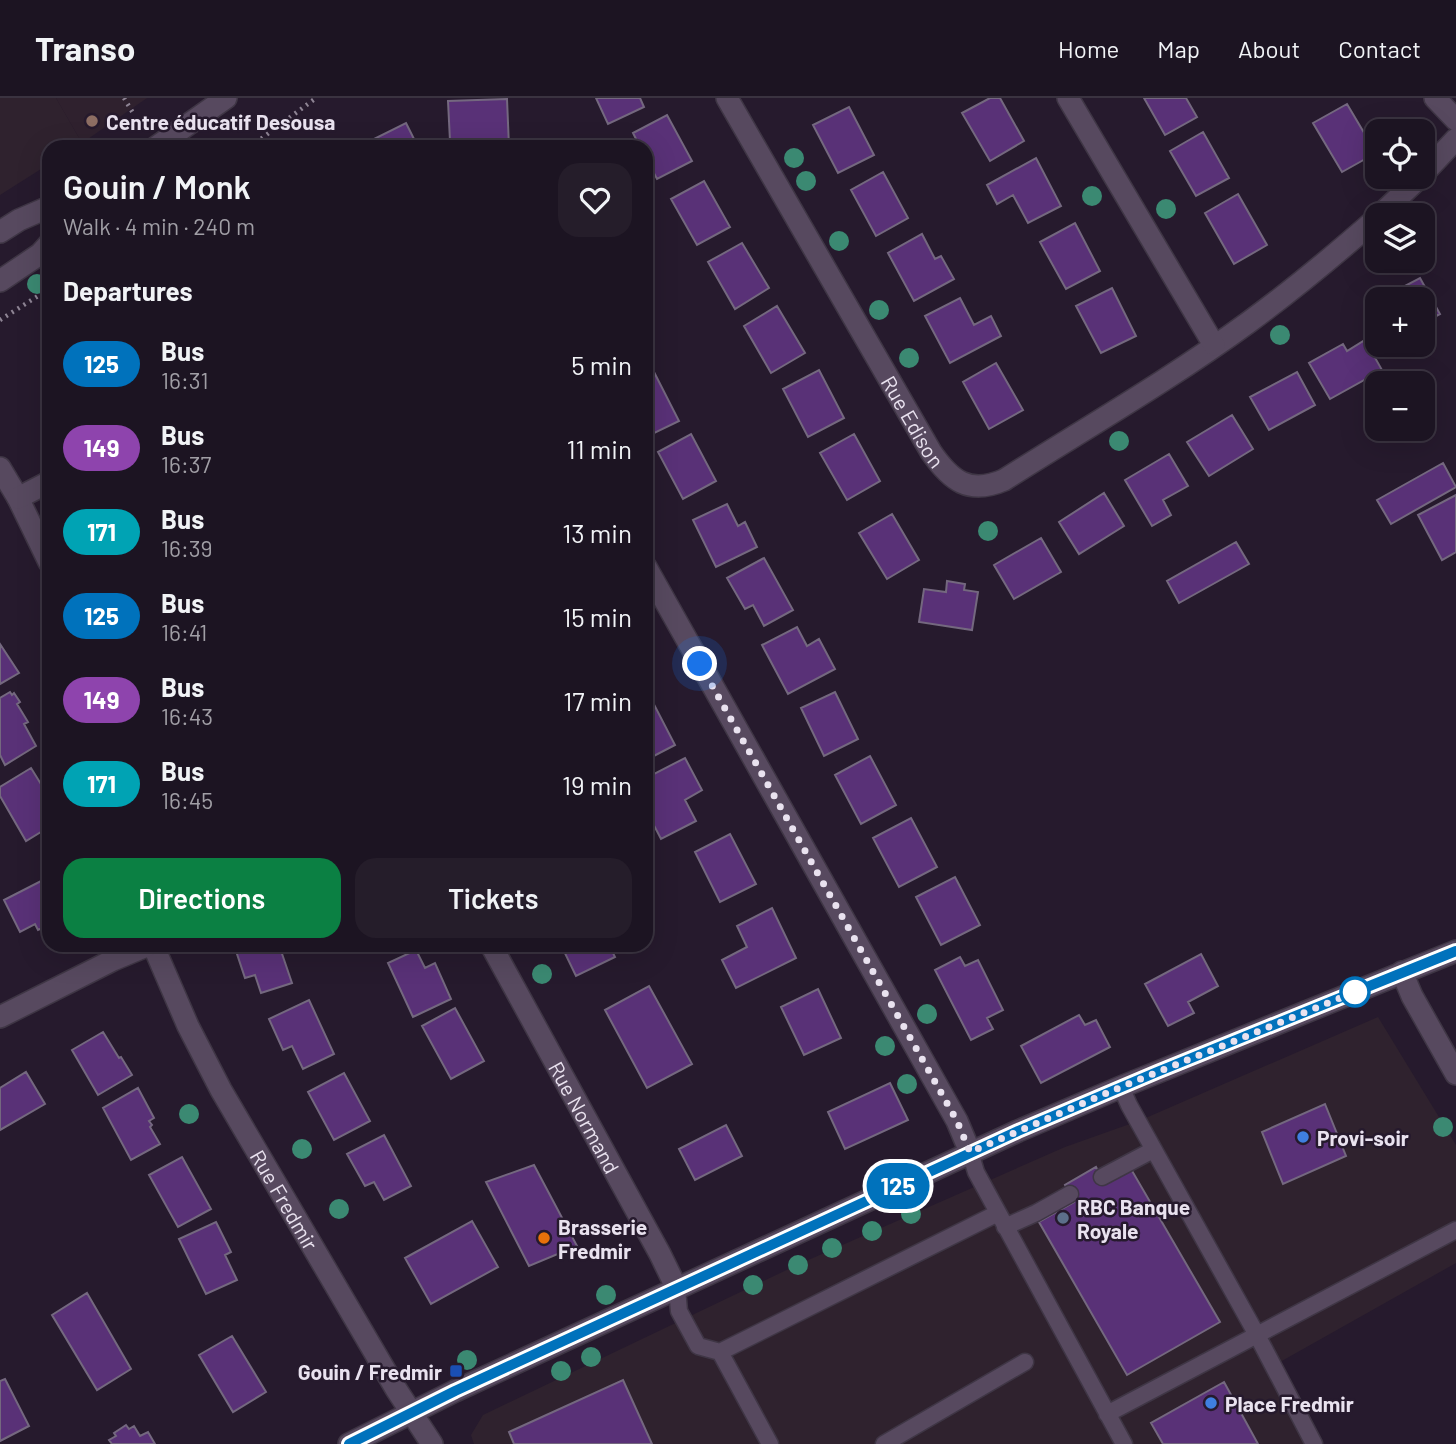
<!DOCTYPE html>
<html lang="en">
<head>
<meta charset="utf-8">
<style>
  body { margin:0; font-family:Barlow,sans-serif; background:#251d2a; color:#f1f3f6; height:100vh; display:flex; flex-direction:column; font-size:26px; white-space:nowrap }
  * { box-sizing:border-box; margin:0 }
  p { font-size:23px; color:#a09ea5 }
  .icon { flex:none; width:38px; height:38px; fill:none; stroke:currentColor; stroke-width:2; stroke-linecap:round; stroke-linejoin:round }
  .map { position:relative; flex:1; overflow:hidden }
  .details { position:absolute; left:42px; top:42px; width:611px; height:812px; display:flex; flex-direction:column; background:#1c1422; border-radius:21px; box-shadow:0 7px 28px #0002,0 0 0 2px #3a3340 }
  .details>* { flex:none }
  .badge { padding:0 14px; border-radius:23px; font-size:24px; line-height:46px }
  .buttons { position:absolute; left:1365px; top:21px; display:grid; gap:14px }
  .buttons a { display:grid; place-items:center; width:70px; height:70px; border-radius:14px; background:#1c1422; box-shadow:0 7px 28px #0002,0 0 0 2px #3a3340; font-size:35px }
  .you { position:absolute; width:35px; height:35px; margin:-18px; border:5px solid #fff; border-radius:50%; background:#1a73e8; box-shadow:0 0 0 10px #1a73e833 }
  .map>.badge { position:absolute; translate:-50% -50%; box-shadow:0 0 0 4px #fff }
  h2 { padding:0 21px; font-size:26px; line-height:63px }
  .round { display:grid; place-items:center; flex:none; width:74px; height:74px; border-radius:21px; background:#251d2a }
  .headline { display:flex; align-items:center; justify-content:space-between; height:119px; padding:0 21px }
  h1 { font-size:33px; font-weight:600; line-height:52px }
  .action { display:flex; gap:14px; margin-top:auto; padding:14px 21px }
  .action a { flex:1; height:80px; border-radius:21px; background:#0b8043; color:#fff; font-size:28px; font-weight:600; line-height:80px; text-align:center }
  .action a+a { background:#251d2a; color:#f1f3f6 }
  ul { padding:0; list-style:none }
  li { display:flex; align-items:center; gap:21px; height:84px; padding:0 21px }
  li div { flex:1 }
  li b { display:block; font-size:26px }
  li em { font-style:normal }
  li .badge { min-width:77px; font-weight:700; text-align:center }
  header { display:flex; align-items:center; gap:42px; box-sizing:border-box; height:98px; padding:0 35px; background:#1c1422; border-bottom:2px solid #3a3340 }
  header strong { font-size:33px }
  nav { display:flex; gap:38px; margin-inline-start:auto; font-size:24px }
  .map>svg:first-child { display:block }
</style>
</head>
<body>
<header>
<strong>Transo</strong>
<nav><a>Home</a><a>Map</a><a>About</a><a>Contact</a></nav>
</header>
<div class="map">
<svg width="1456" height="1346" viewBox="0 0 1456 1346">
  <rect width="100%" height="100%" fill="#261a2d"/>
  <path fill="#2f222e" d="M 0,0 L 56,0 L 82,45 L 77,49 L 49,49 L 49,66 L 0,97 Z
    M 1378,919 L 1456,1047 L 1456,1165 L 1280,1264 L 1323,1346 L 474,1346 L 471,1337 L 483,1317 L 797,1167 L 1065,1049 L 1141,1022 Z"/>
  <path fill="#2f212e" d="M 56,0 L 147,0 L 82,45 Z"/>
  <path fill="#593177" stroke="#74687f" stroke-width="2" d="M 596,0 L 640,0 L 644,9 L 608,26 Z
    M 990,0 L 1000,0 L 1024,43 L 990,63 L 962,15 Z
    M 1144,0 L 1186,0 L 1197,19 L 1165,37 Z
    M 507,1 L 509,49 L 470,49 L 470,43 L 450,43 L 448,3 Z
    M 1347,6 L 1376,55 L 1342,74 L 1313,25 Z
    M 849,9 L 874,57 L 838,75 L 813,27 Z
    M 667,17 L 692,63 L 657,81 L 646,60 L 646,49 L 640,49 L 633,35 Z
    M 406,25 L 418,49 L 358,49 Z
    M 1203,34 L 1229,80 L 1196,98 L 1170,53 Z
    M 1036,60 L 1061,108 L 1028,125 L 1013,97 L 997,106 L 987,87 Z
    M 883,74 L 908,120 L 876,138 L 851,92 Z
    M 704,83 L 730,129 L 697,147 L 671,101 Z
    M 1238,96 L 1267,147 L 1234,166 L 1205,115 Z
    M 1075,125 L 1100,173 L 1066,191 L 1040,144 Z
    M 922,136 L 935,161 L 941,158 L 954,181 L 914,203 L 888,155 Z
    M 742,145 L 769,190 L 735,211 L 708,164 Z
    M 1420,180 L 1440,216 L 1423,225 L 1423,201 L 1380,201 Z
    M 1112,190 L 1136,238 L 1101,255 L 1076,208 Z
    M 960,200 L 974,227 L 991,218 L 1001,238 L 950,265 L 925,218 Z
    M 1377,203 L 1377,228 L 1367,208 Z
    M 777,208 L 805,255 L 771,275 L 744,228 Z
    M 1365,242 L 1382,272 L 1330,301 L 1309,265 L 1343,246 L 1347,253 Z
    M 996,265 L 1023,312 L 989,331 L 963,284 Z
    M 819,272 L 844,320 L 808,339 L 783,291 Z
    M 654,274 L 679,323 L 646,339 L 646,278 Z
    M 1297,274 L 1315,307 L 1269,332 L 1250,299 Z
    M 1232,317 L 1253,351 L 1209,378 L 1187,344 Z
    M 691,336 L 716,383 L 683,401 L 658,354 Z
    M 854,336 L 880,383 L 847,402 L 820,355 Z
    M 1169,356 L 1188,388 L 1163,402 L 1171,417 L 1152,428 L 1125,382 Z
    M 1443,365 L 1456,389 L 1391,426 L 1377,402 Z
    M 1104,395 L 1124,428 L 1079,456 L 1059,424 Z
    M 1456,397 L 1456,454 L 1442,462 L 1418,417 Z
    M 727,406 L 738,428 L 745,424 L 757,449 L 716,469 L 693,422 Z
    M 892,416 L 919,462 L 887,481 L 859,435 Z
    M 1041,440 L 1061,474 L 1014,501 L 994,467 Z
    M 1236,444 L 1249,466 L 1179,505 L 1167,483 Z
    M 764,460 L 793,512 L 764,528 L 753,507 L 745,511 L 727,480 Z
    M 947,483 L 965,486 L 964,492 L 978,494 L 972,532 L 919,524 L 924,491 L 946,494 Z
    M 797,529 L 807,548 L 819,541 L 835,571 L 788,596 L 762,547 Z
    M 0,546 L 19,575 L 0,586 Z
    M 647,593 L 675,647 L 646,662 L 646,594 Z
    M 10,594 L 12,597 L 14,595 L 20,604 L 17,606 L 28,624 L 24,626 L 36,648 L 5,667 L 0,657 L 0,600 Z
    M 835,594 L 858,641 L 824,658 L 801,610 Z
    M 870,658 L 896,707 L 861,726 L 835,677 Z
    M 685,660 L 702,692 L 685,702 L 696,723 L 661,741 L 646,712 L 646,680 Z
    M 31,670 L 49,699 L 45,702 L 47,707 L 45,708 L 49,714 L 49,729 L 26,743 L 0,698 L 0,689 Z
    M 911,720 L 937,769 L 899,789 L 873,740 Z
    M 730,736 L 756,786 L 720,804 L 695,754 Z
    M 49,779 L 49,827 L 38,832 L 35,826 L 20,834 L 4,802 Z
    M 955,779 L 980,827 L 941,847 L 916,799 Z
    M 772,810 L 796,860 L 736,890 L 722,862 L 747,849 L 737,828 Z
    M 234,847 L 279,847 L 292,885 L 261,895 L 255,877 L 245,880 Z
    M 561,847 L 609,847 L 615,859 L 576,878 Z
    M 416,852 L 425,870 L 435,865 L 451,901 L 413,919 L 388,865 Z
    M 1201,856 L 1218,888 L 1188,904 L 1194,915 L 1168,928 L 1145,886 Z
    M 960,859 L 965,868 L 978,862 L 1003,912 L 987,920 L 993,931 L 971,942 L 935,872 Z
    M 649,888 L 692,966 L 647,990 L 605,912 Z
    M 818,891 L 841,940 L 804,957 L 781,909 Z
    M 309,902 L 334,956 L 303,971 L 292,948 L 283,952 L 269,921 Z
    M 455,910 L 484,963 L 451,981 L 422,928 Z
    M 1079,917 L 1085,927 L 1096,922 L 1110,949 L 1041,985 L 1021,948 Z
    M 103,934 L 119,960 L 121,959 L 132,977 L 98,997 L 72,952 Z
    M 26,974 L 45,1006 L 0,1032 L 0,990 Z
    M 344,975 L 370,1023 L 334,1042 L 308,994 Z
    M 890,985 L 908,1022 L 845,1051 L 828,1014 Z
    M 138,990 L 154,1020 L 149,1023 L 152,1027 L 150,1029 L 160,1046 L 131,1062 L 103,1010 Z
    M 1325,1006 L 1346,1058 L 1283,1086 L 1262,1034 Z
    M 726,1027 L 742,1058 L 695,1082 L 679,1051 Z
    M 384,1037 L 411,1088 L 384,1102 L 374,1084 L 365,1088 L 347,1056 Z
    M 182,1059 L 211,1111 L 178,1129 L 149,1077 Z
    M 534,1067 L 577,1148 L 529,1168 L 486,1084 Z
    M 1096,1069 L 1105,1086 L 1131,1071 L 1220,1224 L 1127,1277 L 1039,1124 L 1074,1104 L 1065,1087 Z
    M 472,1123 L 498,1169 L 431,1206 L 405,1160 Z
    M 216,1124 L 231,1154 L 225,1157 L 237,1182 L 206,1196 L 179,1141 Z
    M 87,1195 L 131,1271 L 97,1292 L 52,1217 Z
    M 232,1238 L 266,1294 L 233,1314 L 199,1257 Z
    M 5,1281 L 29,1328 L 0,1343 L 0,1283 Z
    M 623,1282 L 652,1346 L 514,1346 L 509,1334 Z
    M 1224,1284 L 1258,1346 L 1163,1346 L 1151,1325 Z
    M 126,1327 L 129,1331 L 134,1328 L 140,1338 L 148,1334 L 155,1346 L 112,1346 L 109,1342 L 116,1338 L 114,1335 Z"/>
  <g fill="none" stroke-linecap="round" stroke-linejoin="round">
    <defs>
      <path id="lane" d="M 1121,989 L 1129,1007 L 1257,1237 L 1314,1346
        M 970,1054 L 976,1074 L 1124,1346
        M 1102,1079 L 1153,1052
        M 1005,1129 L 1036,1115 L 1070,1096
        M 677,1191 L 679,1213 L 698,1248 L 720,1254 L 770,1346
        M 720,1254 L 998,1115
        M 1107,1316 L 1456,1132
        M 884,1346 L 1025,1264"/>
      <g id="street">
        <path id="s1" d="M 727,0 L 931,354 C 951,383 969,397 1004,382 C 1086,330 1171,281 1249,224 C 1294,191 1336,156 1377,120"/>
        <path d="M 1068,0 L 1214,247"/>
        <path d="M 1435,0 L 1456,22"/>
        <path d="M 1423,76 L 1456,41"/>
        <path d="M 1380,117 L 1420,79"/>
        <path d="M 0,370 L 18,400 L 49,464"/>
        <path d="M 18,400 L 49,384"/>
        <path d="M 646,469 L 957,1023 L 970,1054"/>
        <path id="s2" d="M 153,847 L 188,928 L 221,992 L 396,1291 L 432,1346"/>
        <path id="s3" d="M 491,847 L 660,1156 L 677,1191"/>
        <path d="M 1402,874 L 1412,898 L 1456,976"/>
        <path d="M 0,919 L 113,862 L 149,847"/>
      </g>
      <path id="secondary" d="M 156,49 L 226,0
        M 0,134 L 19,122 L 49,109
        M 0,183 L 40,156 L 49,146
        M 349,1346 L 455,1293 L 1018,1033 L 1121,989 L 1456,853"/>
    </defs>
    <use href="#lane" stroke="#3f3645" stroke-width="19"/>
    <use href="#street" stroke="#3f3645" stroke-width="24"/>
    <use href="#secondary" stroke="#3f3645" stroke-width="24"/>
    <path stroke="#8e8494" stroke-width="4.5" stroke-dasharray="2 5" stroke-linecap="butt" d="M 124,0 L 133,15
      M 250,49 L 316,0
      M 0,222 L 49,191"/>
    <use href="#lane" stroke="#57495f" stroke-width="16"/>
    <use href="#street" stroke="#57495f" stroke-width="21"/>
    <use href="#secondary" stroke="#57495f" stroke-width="21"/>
  </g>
  <g fill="#3b8972">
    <circle cx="794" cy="60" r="10"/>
    <circle cx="806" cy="83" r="10"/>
    <circle cx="1092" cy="98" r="10"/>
    <circle cx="1166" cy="111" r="10"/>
    <circle cx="839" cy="143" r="10"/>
    <circle cx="37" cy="186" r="10"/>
    <circle cx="879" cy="212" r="10"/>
    <circle cx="1280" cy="237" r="10"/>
    <circle cx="909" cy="260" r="10"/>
    <circle cx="1119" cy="343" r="10"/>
    <circle cx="988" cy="433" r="10"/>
    <circle cx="542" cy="876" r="10"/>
    <circle cx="927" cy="916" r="10"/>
    <circle cx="885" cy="948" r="10"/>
    <circle cx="907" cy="986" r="10"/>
    <circle cx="189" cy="1016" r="10"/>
    <circle cx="1443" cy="1029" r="10"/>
    <circle cx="302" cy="1051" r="10"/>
    <circle cx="339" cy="1111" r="10"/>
    <circle cx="911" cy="1116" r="10"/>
    <circle cx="872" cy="1133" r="10"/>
    <circle cx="832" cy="1150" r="10"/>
    <circle cx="798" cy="1167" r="10"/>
    <circle cx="753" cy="1187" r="10"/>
    <circle cx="606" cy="1197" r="10"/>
    <circle cx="591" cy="1259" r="10"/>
    <circle cx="467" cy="1262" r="10"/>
    <circle cx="561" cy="1273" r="10"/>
  </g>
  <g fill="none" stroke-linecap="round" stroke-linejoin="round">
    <defs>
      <path id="line" d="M 349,1346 L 455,1293 L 1018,1033 L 1157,974 L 1456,853"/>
    </defs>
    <use href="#line" stroke="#fff" stroke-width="16"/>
    <use href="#line" stroke="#0072bc" stroke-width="10"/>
    <path stroke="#e9e2ef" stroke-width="7" stroke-dasharray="0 12.6" d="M 700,566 L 957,1023 L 970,1054 L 1121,989 L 1355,894"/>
  </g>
  <circle fill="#8d6e63" stroke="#261a2d" stroke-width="2.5" cx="92" cy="23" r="7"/>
  <circle fill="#fff" stroke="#0072bc" stroke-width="3.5" cx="1355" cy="894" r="14"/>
  <g fill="#3f7fe0" stroke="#261a2d" stroke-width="2.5">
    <circle cx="1303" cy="1039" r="7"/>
    <circle cx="1211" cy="1305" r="7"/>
  </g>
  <circle fill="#5c6f8a" stroke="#261a2d" stroke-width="2.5" cx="1063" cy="1120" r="7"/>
  <circle fill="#e8710a" stroke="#261a2d" stroke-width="2.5" cx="544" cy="1140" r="7"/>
  <rect fill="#1a4fb4" stroke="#261a2d" stroke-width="2.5" x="449" y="1266" width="14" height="14" rx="3.5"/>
  <g text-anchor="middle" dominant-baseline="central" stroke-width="5" stroke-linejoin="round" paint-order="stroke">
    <g font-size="21" font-weight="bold" fill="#e9e2ef" stroke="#261a2d" text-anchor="start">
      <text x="106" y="23">Centre éducatif Desousa</text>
      <text x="1317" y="1039">Provi-soir</text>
      <text x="1077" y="1108">RBC Banque<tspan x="1077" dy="24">Royale</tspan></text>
      <text x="558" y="1128">Brasserie<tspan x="558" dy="24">Fredmir</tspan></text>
      <text x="442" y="1273" text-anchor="end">Gouin / Fredmir</text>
      <text x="1225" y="1305">Place Fredmir</text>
    </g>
    <g font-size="21" fill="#e9e2ef" stroke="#261a2d">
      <text stroke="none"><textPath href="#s1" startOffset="373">Rue Edison</textPath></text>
      <text stroke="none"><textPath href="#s3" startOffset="196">Rue Normand</textPath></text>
      <text stroke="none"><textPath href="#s2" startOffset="287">Rue Fredmir</textPath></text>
    </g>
  </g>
</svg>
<div class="buttons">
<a><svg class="icon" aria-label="locate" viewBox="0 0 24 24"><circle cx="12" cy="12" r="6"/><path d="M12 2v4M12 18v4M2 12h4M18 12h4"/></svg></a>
<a><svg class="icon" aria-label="layers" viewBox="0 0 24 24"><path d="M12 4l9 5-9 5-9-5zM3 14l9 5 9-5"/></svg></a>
<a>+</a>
<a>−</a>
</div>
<div class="you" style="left:700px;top:566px"></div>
<b class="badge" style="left:898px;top:1088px;background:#0072bc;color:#fff">125</b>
<section class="details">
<div class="headline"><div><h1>Gouin / Monk</h1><p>Walk · 4 min · 240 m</p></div><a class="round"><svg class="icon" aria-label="heart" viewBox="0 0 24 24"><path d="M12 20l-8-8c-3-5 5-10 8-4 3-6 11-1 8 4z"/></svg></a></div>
<h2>Departures</h2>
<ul>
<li><span class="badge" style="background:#0072bc;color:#fff">125</span><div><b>Bus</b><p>16:31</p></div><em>5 min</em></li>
<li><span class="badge" style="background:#8e44ad;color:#fff">149</span><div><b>Bus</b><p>16:37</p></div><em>11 min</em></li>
<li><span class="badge" style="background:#00a3b4;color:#fff">171</span><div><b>Bus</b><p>16:39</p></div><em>13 min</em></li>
<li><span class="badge" style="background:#0072bc;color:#fff">125</span><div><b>Bus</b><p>16:41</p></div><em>15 min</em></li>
<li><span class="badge" style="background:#8e44ad;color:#fff">149</span><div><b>Bus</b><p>16:43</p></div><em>17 min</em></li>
<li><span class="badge" style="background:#00a3b4;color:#fff">171</span><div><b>Bus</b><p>16:45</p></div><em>19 min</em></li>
</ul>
<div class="action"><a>Directions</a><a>Tickets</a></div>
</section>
</div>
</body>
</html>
